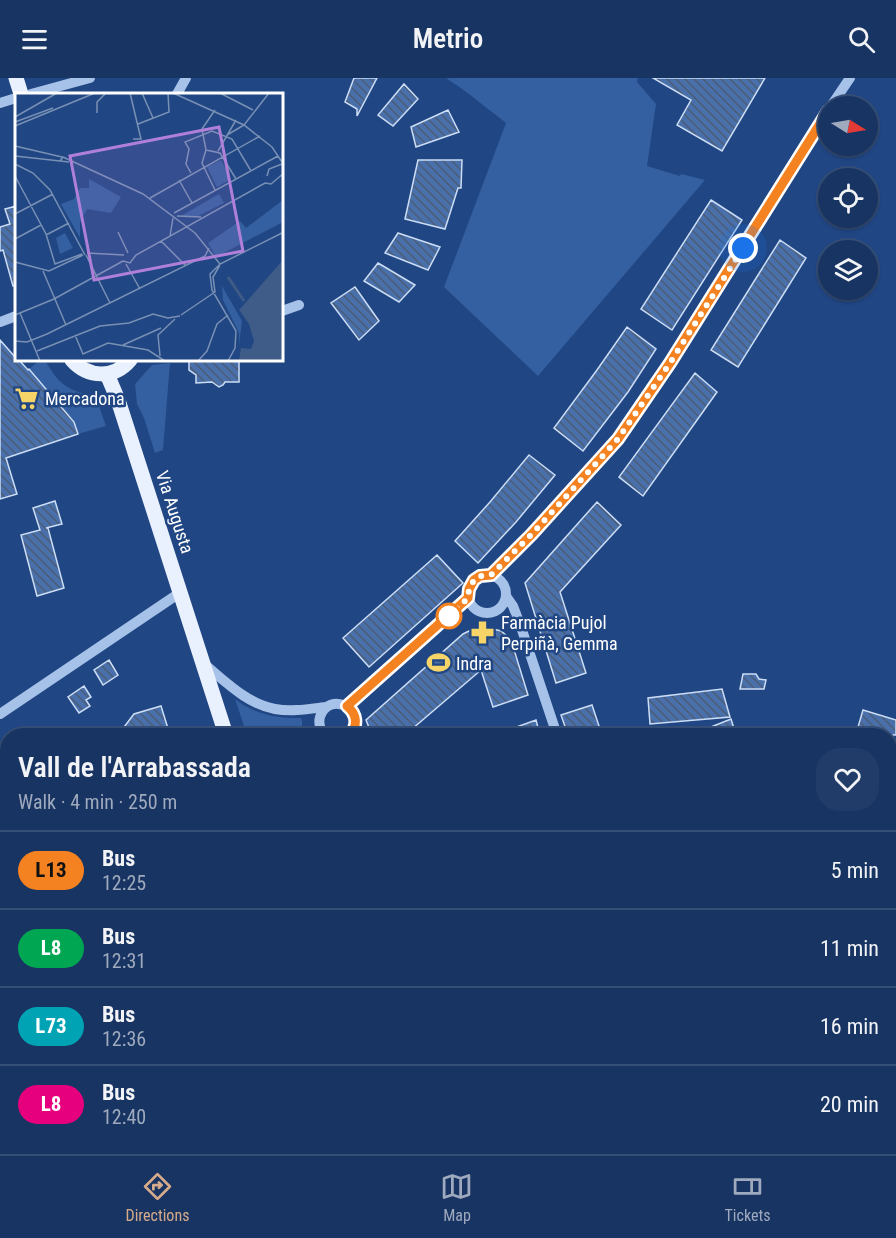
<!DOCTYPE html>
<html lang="en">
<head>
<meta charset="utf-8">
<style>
  body { margin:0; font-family:"Roboto Condensed",sans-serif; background:#213c68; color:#f1f3f6; height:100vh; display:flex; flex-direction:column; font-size:22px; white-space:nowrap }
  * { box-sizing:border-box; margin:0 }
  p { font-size:20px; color:#9faabe }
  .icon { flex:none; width:33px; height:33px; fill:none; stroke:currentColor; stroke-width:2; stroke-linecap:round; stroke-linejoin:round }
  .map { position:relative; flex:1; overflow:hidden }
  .sheet { position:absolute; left:0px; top:650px; width:897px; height:428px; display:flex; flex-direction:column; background:#183462; border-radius:24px 24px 0 0; box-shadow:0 2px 4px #0004,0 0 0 2px #364f77 }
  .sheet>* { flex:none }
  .badge { padding:0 12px; border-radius:20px; font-size:21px; line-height:39px }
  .needle { width:39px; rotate:101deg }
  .tools { position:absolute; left:818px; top:18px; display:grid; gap:12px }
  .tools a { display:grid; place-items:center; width:60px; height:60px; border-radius:50%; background:#183462; box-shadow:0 2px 4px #0004,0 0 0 2px #364f77; font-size:30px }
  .you { position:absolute; width:30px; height:30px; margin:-15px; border:4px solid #fff; border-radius:50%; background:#1a73e8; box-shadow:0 0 0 9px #1a73e833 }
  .map>.badge { position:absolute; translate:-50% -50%; box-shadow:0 0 0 3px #fff }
  .round { display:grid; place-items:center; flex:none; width:63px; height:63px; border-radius:24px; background:#213c68 }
  .head { display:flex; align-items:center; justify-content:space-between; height:102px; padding:0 18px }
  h1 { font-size:28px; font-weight:600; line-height:45px }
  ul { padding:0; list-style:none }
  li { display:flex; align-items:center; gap:18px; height:78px; padding:0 18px; border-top:2px solid #364f77 }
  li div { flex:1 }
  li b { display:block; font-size:22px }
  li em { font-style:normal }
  li .badge { min-width:66px; font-weight:700; text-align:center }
  header { display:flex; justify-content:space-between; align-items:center; height:78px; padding:0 18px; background:#183462; font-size:27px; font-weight:600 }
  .tabs { display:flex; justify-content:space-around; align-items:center; height:84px; border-top:2px solid #364f77; background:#183462; font-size:16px; color:#9faabe }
  .tabs a { display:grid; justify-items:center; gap:3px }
  .tabs .current { color:#d6ab8b }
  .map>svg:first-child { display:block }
</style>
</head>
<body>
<header><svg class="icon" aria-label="menu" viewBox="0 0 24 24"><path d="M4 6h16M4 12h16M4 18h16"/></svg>Metrio<svg class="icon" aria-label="search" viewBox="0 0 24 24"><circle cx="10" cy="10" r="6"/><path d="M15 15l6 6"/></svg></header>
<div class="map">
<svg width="896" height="1076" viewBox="0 0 896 1076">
  <defs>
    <pattern id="forest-firs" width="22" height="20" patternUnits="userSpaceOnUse" patternTransform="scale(1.5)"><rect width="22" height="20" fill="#345fa0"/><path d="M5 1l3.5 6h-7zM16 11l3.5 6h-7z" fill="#5277ae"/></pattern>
    <pattern id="building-back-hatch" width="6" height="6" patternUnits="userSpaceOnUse" patternTransform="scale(1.5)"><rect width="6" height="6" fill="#4970ab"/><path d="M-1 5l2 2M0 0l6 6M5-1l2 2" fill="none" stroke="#4b5c77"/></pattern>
  </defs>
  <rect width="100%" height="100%" fill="#204683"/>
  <path fill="#345fa0" d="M 446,0 L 638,0 L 637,4 L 656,26 L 647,88 L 680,98 L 681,96 L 705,102 L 538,298 L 444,209 L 506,45 L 465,13 Z
    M 40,282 L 45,282 C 60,309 68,311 96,320 L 106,348 L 78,356 L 74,344 L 29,291 Z
    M 170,285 L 163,372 L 155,375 L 144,340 L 137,326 L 135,306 L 152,287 Z
    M 235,621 C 254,636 277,641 301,640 L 302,643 L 302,650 L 293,657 L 247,657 Z
    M 48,1070 L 199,1070 L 201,1076 L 50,1076 Z
    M 508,1070 L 579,1070 L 559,1076 L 510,1076 Z"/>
  <path fill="url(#forest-firs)" d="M 0,978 L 7,1004 L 7,1066 L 0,1040 Z"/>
  <path fill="url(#building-back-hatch)" stroke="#ccddf6" stroke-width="1.5" d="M 354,0 L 377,0 L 357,38 L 357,31 L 345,24 Z
    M 653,0 L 765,0 L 722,73 L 677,47 L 691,22 Z
    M 404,6 L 418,21 L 393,48 L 378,37 Z
    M 448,32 L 459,54 L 416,69 L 411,49 Z
    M 418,82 L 462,82 L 461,110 L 458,110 L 445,151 L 405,141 Z
    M 711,122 L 742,142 L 672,252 L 641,231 Z
    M 16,128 L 16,208 L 13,208 L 3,172 L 0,173 L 0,149 L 10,146 L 5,131 Z
    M 398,155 L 440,169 L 428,192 L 385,175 Z
    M 780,162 L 806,180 L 738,289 L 711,272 Z
    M 378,185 L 415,207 L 399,224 L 364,203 Z
    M 355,209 L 379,243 L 359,262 L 331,225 Z
    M 627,249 L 656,271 L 628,314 L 583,373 L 554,350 L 597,292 Z
    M 0,262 L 16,280 L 16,282 L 19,282 L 28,292 L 29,291 L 74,344 L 78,356 L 6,380 L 17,416 L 0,421 Z
    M 192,282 L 239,282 L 239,304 L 225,304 L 223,307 L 219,309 L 212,304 L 196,305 L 196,297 L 189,292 L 189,284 Z
    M 695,295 L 717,314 L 643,418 L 619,399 Z
    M 529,377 L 555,397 L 516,444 L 478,485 L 455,463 L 490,424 Z
    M 55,423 L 62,446 L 46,450 L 48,450 L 64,510 L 37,518 L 21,457 L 40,452 L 33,430 Z
    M 597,424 L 621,447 L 560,514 L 586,595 L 556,605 L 525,505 Z
    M 437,477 L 463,505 L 369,589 L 343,560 Z
    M 485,549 L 501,553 L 507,558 L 512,565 L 528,617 L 493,629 L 481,592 L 405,657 L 372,657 L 366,642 L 463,556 L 471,552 Z
    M 109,582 L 118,597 L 103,607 L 94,592 Z
    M 743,596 L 756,596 L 759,601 L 766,602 L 764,611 L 740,611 Z
    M 84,608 L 91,619 L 86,622 L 90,628 L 79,635 L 68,619 Z
    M 722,611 L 730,639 L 650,646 L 648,620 Z
    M 592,627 L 602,657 L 568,657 L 561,637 Z
    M 161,628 L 170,657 L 118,657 L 134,636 Z
    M 863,632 L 896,642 L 896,657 L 877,657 L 862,652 L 862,651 L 858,649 Z
    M 731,641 L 736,657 L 693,657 L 693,656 Z
    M 536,642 L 540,657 L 497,657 L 497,656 Z"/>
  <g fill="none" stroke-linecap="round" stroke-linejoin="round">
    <path stroke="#a7c2e9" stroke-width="10" d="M 31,16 L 90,0
      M 177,16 L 186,0
      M 0,25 L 16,20
      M 831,28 L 850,0
      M 282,233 L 299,227
      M 0,244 L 16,238
      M 491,497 L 532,456 L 618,361 L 670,285 L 828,33
      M468 516a19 19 0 1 1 38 0a19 19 0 1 1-38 0Z
      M 506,518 L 513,528 L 521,549 L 557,657
      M 204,586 C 225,603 247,626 275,631 C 292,634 309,631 326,629
      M 347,628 L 468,520
      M 0,636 L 181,514
      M 324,657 C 320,651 318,646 320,639 C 328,612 370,631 350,657
      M 0,752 L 8,779
      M 0,871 L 8,868
      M 890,952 L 896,954
      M 491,1070 L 493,1076
      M 687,1070 L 689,1076
      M 773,1070 L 780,1076
      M 627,1076 L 647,1070
      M 858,1076 L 861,1070"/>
    <path stroke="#eaf1fe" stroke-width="15" d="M 16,0 L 21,16
      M 72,282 C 88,300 114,301 130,282
      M 107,296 L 118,322 L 226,657
      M 358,1070 L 360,1076"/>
    <defs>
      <path id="rail" d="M 0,932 L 8,958
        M 0,957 L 8,983
        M 40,1070 L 42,1076"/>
    </defs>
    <use href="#rail" stroke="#fff" stroke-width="6"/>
    <use href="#rail" stroke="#204683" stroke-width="4" stroke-dasharray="11" stroke-linecap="butt"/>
  </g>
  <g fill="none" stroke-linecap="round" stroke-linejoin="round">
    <defs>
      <path id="line" d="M 350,657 C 358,647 357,636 347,628 L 468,520 L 469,511 L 474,502 L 480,498 L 491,497 L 532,456 L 618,361 L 670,285 L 828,33"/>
    </defs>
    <use href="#line" stroke="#fff" stroke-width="14"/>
    <use href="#line" stroke="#f58220" stroke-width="9"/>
    <path stroke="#fff" stroke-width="6" stroke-dasharray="0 10.8" d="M 449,538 L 468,520 L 469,511 L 474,502 L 480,498 L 491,497 L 532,456 L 618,361 L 670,285 L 743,170"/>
  </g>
  <defs>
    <symbol id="supermarket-bare" viewBox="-9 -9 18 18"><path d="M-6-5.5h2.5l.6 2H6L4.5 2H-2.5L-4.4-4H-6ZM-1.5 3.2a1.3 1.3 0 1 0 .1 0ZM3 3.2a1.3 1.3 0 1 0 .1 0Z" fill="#f6d468" stroke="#204683" stroke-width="2.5" paint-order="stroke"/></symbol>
    <symbol id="pharmacy-bare" viewBox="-9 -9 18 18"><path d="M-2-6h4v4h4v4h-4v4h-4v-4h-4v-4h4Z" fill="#f6d468" stroke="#204683" stroke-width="2.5" paint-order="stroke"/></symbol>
    <symbol id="stadium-bare" viewBox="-9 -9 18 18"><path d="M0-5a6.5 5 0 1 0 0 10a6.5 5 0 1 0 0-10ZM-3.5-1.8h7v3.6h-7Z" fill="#f6d468" stroke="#204683" stroke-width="2.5" paint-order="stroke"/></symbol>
  </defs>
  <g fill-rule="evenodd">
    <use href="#supermarket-bare" x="10" y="304" width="33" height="33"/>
    <use href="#pharmacy-bare" x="466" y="538" width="33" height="33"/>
    <use href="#stadium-bare" x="422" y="568" width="33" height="33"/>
  </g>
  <circle fill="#fff" stroke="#f58220" stroke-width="3" cx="449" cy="538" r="12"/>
  <g text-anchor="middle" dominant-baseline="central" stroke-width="5" stroke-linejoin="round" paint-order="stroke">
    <g font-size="18" fill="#fff" stroke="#204683" text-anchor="start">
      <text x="45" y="320">Mercadona</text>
      <text x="501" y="544">Farmàcia Pujol<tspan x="501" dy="21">Perpiñà, Gemma</tspan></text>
      <text x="456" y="585">Indra</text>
    </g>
    <g font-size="18" fill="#fff" stroke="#204683">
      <text transform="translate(175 434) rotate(72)">Via Augusta</text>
    </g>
  </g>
  <g transform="translate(15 15)">
    <rect width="268" height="268" fill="#204683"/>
    <path d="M 206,67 L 216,86 L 202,94 L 192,74 ZM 74,86 L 106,104 L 96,120 L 72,116 L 65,129 L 65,145 L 46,111 L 59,106 L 65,95 L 74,95 ZM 204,101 L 209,110 L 183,123 L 166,123 ZM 268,107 L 268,129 L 201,164 L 193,150 L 225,128 L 231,135 ZM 50,140 L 58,155 L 45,161 L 41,145 ZM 207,193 L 227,228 L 224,252 L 224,240 L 208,207 Z" fill="#345fa0"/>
    <path d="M 268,167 L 268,268 L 224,268 L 226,255 L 236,256 L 239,248 L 234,231 L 224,217 Z" fill="#3f5b87"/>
    <path fill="none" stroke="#3f5b87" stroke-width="3" d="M 213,184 L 229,208"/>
    <path fill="none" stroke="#7990b5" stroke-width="1.5" d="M 115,0 L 126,46 L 118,46M 127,0 L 138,25M 158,0 L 229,32 L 257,54 L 269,72M 205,0 L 238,17M 82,20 L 82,9 L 91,0M 0,24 L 42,0M 0,29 L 38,15M 123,31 L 154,19 L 153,0M 229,32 L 254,0M 0,33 L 80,0M 212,42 L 229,32M 0,53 L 47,64M 191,57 L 187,36 L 200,17M 203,58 L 221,27M 0,63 L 54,69M 45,68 L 48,64 L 128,101 L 180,140 L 205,171M 0,71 L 18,80 L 35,97 L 70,162M 176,80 L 171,71 L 174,56 L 170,49 L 197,38 L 217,46 L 236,78M 0,83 L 31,141 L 40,171 L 67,161M 252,83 L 254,76 L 267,71M 164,87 L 177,110M 200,97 L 187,70 L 191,57 L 205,60 L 221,86M 135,105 L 245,43M 159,120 L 263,63M 0,121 L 38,101M 162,123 L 186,124M 103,139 L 113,160M 31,142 L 54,130M 155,143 L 158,125M 0,146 L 26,132M 146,148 L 171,173M 72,160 L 109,162M 71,162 L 95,210M 108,168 L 115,170 L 121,162 L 250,90 L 256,91 L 269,80M 0,169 L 34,178 L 68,162M 111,171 L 125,196M 28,178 L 51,232M 5,220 L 25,268M 0,222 L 39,206 L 108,168M 166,222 L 200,199 L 198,184 L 205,172M 60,242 L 68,261 L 93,250 L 133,257 L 150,268M 0,248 L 12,249 L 32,241 L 190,163 L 194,155M 108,252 L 146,235M 22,258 L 85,233 L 114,230 L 138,221 L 153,225 L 165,223M 145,263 L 143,242 L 160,226M 183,268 L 192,258 L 202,231 L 213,222M 213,268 L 220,255 L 221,238 L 197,197 L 195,181 L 205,171 L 269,139"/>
    <path fill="#b080d9" fill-opacity="0.15" stroke="#b080d9" stroke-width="3" d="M 204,34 L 228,158 L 79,187 L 55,63 Z"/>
    <rect width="268" height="268" fill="none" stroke="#fff" stroke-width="3"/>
  </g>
</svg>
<div class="tools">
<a><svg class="needle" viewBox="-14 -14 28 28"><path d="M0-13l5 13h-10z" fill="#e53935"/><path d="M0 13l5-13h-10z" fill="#9faabe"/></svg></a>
<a><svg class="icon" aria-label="locate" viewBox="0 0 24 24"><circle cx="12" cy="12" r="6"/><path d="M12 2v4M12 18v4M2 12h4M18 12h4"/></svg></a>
<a><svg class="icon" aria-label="layers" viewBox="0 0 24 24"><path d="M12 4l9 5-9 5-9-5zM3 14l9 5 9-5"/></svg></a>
</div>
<div class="you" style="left:743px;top:170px"></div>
<section class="sheet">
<div class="head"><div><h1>Vall de l'Arrabassada</h1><p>Walk · 4 min · 250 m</p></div><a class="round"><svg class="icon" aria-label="heart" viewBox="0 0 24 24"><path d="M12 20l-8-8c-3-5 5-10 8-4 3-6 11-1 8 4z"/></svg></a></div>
<ul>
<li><span class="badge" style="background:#f58220;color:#111">L13</span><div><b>Bus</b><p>12:25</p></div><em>5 min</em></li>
<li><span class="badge" style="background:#00a651;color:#fff">L8</span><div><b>Bus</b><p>12:31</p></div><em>11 min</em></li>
<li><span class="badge" style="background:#00a3b4;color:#fff">L73</span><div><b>Bus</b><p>12:36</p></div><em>16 min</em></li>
<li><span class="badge" style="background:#e6007e;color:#fff">L8</span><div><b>Bus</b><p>12:40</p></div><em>20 min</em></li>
</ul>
</section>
</div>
<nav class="tabs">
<a class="current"><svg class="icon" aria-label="directions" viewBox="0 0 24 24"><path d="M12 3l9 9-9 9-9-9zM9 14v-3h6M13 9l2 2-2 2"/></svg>Directions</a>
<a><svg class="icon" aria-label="map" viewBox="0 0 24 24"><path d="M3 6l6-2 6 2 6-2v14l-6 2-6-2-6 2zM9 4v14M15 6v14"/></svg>Map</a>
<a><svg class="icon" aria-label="tickets" viewBox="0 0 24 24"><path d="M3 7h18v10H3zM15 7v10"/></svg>Tickets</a>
</nav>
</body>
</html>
